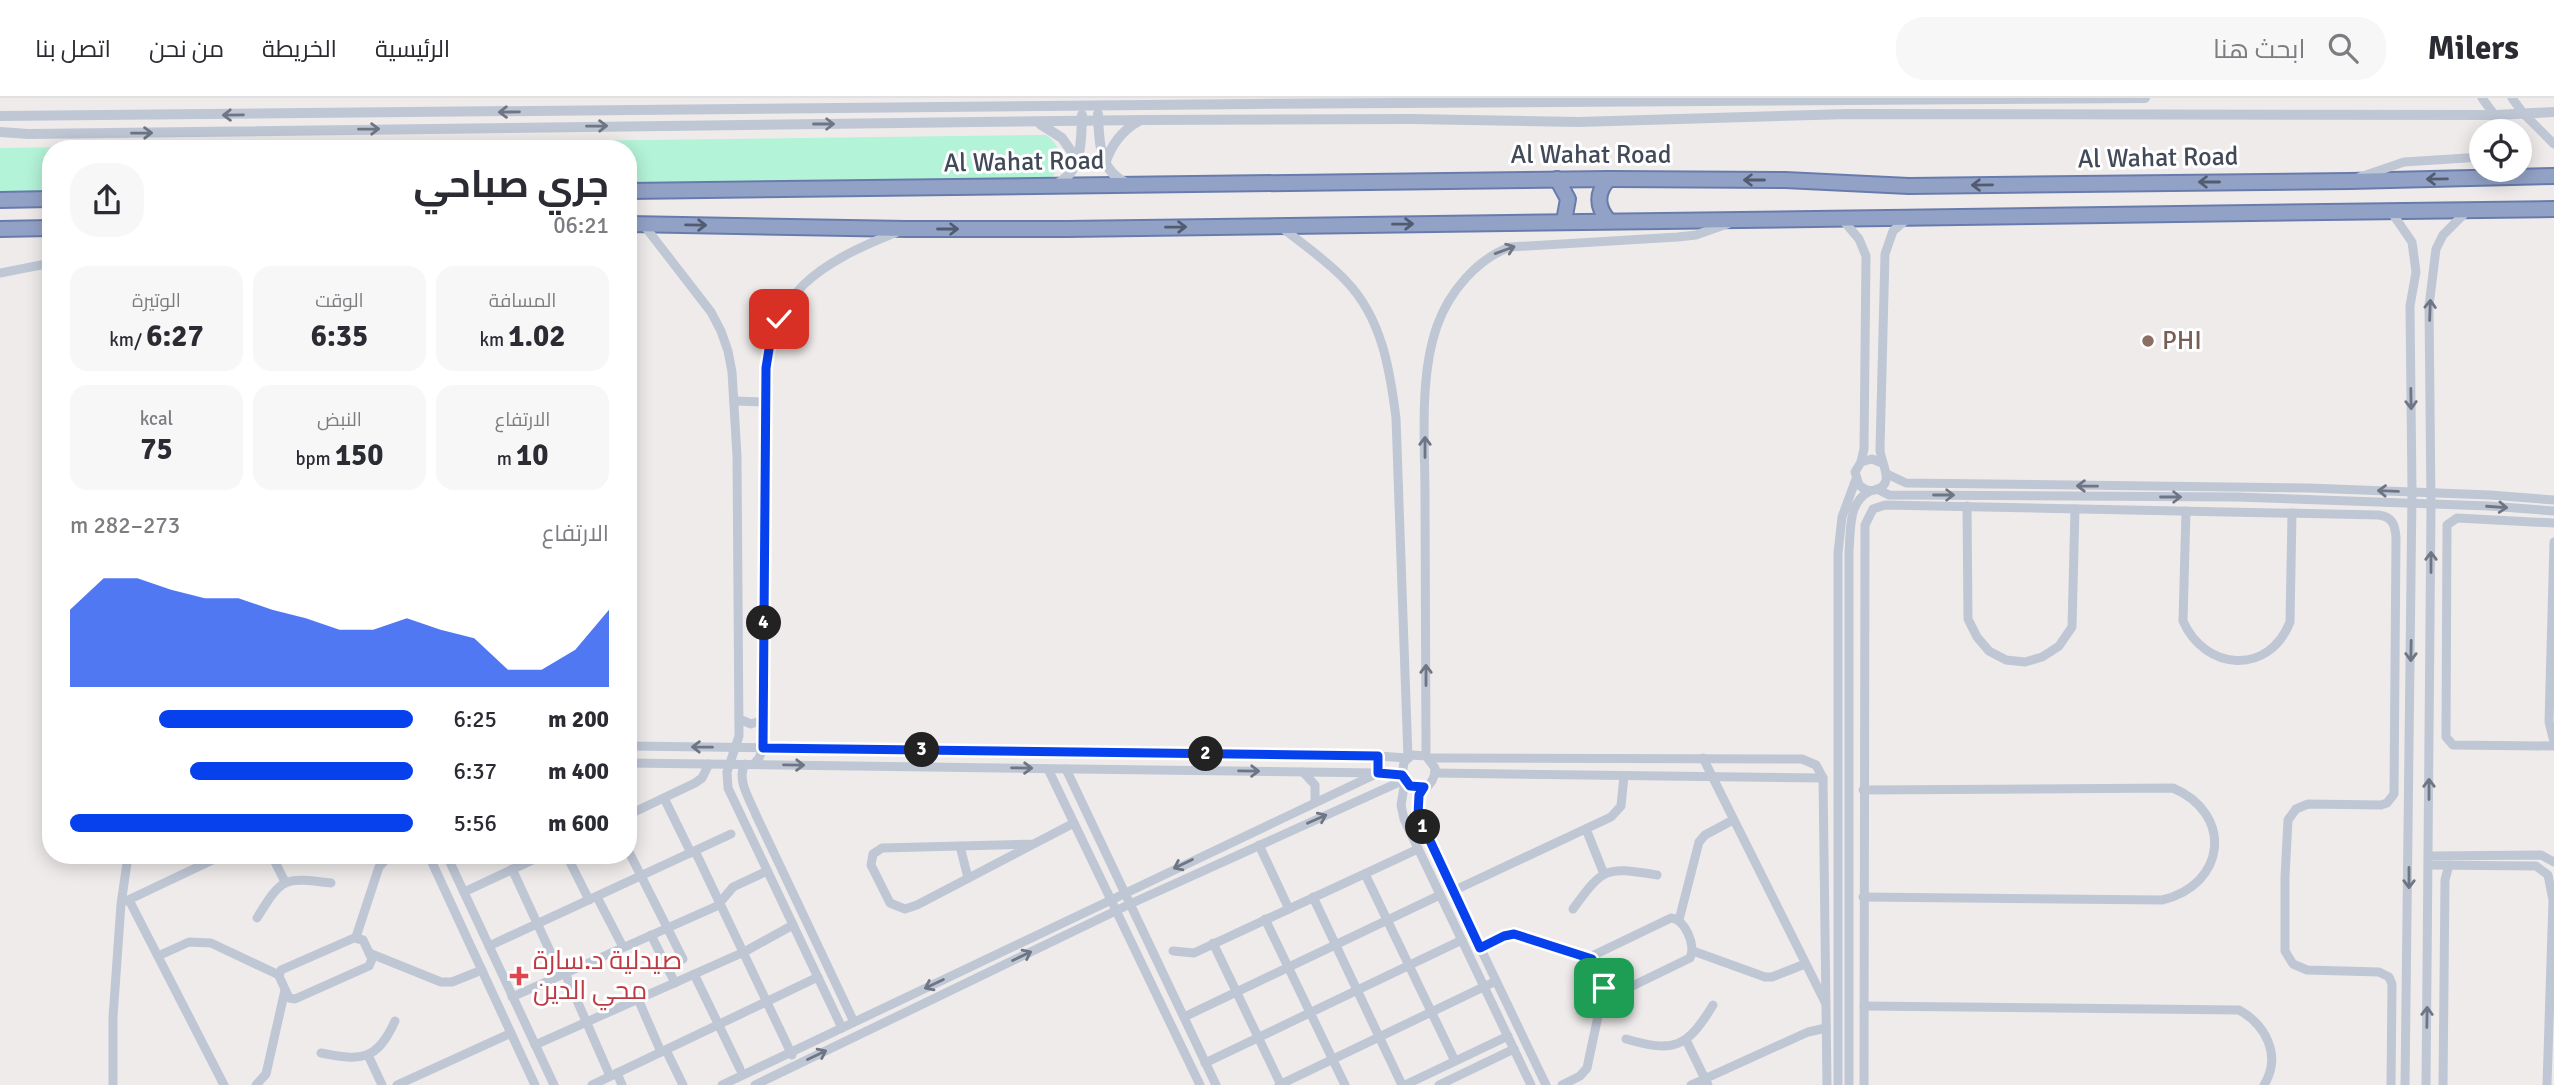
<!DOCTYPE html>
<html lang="ar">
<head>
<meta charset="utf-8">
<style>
  body { margin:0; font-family:Signika,Cairo,sans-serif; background:#f7f7f7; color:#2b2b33; direction:rtl; height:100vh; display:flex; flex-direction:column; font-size:26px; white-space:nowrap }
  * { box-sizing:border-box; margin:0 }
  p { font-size:23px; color:#7c7c81 }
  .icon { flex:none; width:38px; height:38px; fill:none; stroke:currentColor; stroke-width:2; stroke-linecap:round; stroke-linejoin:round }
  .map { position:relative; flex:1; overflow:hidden; direction:ltr }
  .details { position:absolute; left:42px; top:42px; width:595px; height:724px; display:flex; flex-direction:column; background:#fff; border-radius:28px; box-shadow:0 4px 18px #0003; direction:rtl }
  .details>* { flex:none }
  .controls { position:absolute; left:2469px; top:21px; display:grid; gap:14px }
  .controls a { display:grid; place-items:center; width:63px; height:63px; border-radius:50%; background:#fff; box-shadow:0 4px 18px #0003; font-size:35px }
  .pin { position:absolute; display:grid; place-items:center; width:60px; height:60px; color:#fff; margin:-30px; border-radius:14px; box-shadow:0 4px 10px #0006 }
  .km { position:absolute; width:35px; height:35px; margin:-18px; border-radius:50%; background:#222; color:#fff; font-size:19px; line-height:35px; text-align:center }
  .round { display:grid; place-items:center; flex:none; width:74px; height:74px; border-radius:28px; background:#f7f7f7 }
  .headline { display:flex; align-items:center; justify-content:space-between; height:119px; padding:0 28px }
  h1 { font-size:38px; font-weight:700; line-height:52px }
  .figures { display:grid; grid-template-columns:repeat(3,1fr); gap:10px; height:119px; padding:7px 28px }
  .figures div { display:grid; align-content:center; border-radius:18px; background:#f7f7f7; text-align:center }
  .figures b { font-size:30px; font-weight:700 }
  .figures small { font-size:19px; font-weight:400 }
  .figures p { font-size:19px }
  .chart { height:196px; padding:14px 28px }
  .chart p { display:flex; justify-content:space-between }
  .chart svg { width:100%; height:126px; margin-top:7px; fill:#0740ed; opacity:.7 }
  ul { padding:0 28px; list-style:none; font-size:23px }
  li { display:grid; grid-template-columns:112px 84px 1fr; align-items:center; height:52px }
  li i { height:18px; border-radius:9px; background:#0740ed }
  header { display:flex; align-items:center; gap:42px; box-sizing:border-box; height:98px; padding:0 35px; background:#fff; border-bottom:2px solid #e1e1e2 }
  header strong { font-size:33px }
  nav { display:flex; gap:38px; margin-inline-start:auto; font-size:24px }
  .search { width:490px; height:63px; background:#f7f7f7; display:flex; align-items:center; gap:18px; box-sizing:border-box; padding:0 24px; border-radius:28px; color:#7c7c81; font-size:26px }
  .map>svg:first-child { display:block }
  .green { fill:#b3f3d7 }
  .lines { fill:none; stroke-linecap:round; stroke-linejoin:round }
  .trunk-casing { stroke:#687cac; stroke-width:18 }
  .minor { stroke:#bfc7d5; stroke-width:9 }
  .tertiary { stroke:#bfc7d5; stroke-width:10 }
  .trunk { stroke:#92a2c7; stroke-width:14 }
  .oneway { stroke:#6e7685 }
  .oneway2 { stroke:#525c70 }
  .route-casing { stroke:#fff; stroke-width:14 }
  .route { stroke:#0740ed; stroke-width:9 }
  .education-dot { fill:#8d6e63; stroke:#fff; stroke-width:2.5 }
  .health-dot { fill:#e0444e; stroke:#fff; stroke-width:2.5 }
  .labels { text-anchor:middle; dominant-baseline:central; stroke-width:6; stroke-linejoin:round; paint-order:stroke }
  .street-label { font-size:26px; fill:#424a5a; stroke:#fff }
  .education-label { font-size:26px; fill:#785e54; stroke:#fff; text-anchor:start }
  .health-label { font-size:26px; fill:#be3a42; stroke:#fff; text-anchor:start }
</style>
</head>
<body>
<header>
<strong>Milers</strong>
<div class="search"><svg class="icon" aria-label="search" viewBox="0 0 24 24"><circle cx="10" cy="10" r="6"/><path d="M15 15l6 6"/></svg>ابحث هنا</div>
<nav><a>الرئيسية</a><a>الخريطة</a><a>من نحن</a><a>اتصل بنا</a></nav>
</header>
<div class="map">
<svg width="2554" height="987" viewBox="0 0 2554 987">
  <rect width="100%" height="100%" fill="#efebeb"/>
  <path class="green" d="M1046 37C1064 50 1065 68 1048 83L628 88V51H51V94H0V50Z"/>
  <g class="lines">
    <g class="trunk-casing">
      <g id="trunk">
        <path d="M1557 81 1568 101 1564 123"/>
        <path d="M1609 81C1596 94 1596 109 1609 123"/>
        <path d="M628 93 1609 81 1785 82 1909 88 2350 83 2554 78"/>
        <path d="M0 102 51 101"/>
        <path d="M628 126 906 131H1067L2554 111"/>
        <path d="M0 131 51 130"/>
      </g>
    </g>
    <g class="minor">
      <path d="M2482 0 2502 27 2501 33"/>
      <path d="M2512 0 2523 15 2554 46"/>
      <path d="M2360 79 2404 64 2482 59"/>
      <path d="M2392 115 2412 144 2416 174 2410 208 2412 394 2405 987"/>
      <path d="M1842 121 1859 141 1866 158 1864 351 1861 364"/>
      <path d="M643 126 711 214 721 233 728 253 732 274 737 358 739 638 727 674 728 690 842 930"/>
      <path d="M1280 128C1302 146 1328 163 1347 184 1382 221 1390 272 1396 320L1408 660"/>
      <path d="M0 175 51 165"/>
      <path d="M734 303 765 304"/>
      <path d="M1882 365 1872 361 1861 364 1855 374 1859 387C1864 391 1868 394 1875 392 1897 386 1880 365 1880 351L1885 156 1893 133 1908 120"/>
      <path d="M1887 376 1906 385 2309 390 2490 397 2554 402"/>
      <path d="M1877 391 1889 397 2237 399 2489 408 2554 413"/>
      <path d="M1967 408 1968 521 1977 539 1989 553 2006 562 2025 564 2042 559 2050 554 2059 548 2072 529 2075 411"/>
      <path d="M2186 413 2183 523C2205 573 2269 578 2290 524L2292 415"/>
      <path d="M2554 425 2457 420 2447 427 2446 639 2453 647 2554 648"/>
      <path d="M2554 444 2549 624 2554 644"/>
      <path d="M739 621 751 626 763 622"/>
      <path d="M628 648 1378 658 1407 660"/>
      <path d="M1426 658C1426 571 1426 484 1425 397 1425 344 1419 279 1437 228 1449 194 1477 161 1510 149L1678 139 1696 137 1727 126"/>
      <path d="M1429 660 1802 661 1816 667 1823 680 1827 987"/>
      <path d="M1703 660 1825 904"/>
      <path d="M628 665 1378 675 1402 677"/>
      <path d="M745 666C736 681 750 702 756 717L854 924"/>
      <path d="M754 666 759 660 763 650 765 283C768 194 822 164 897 134"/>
      <path d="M1048 671 1200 987"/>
      <path d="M1066 671 1216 987"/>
      <path d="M1303 674 1315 687V704"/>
      <path d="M1435 675 1823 680"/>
      <path d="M1405 683 1401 707 1404 721 1531 987"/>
      <path d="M1424 689 1410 688 1402 677 1404 664 1412 657 1426 658 1435 670C1436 694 1407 690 1421 726L1546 987"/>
      <path d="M664 700 691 755"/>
      <path d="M628 717 695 685 702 680 709 666"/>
      <path d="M1586 731 1604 776"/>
      <path d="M1034 746 882 750 873 756 871 767 890 805 905 811 917 807 1074 725"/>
      <path d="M1259 747 1289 811"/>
      <path d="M960 748 968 780"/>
      <path d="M628 752 683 861"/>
      <path d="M695 753 792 957"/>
      <path d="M272 758 285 784"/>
      <path d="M429 758 535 987"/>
      <path d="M447 758 554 987"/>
      <path d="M567 758 589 802"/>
      <path d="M2429 758 2541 757 2554 764"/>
      <path d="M2429 767 2536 768 2548 777 2553 802 2547 987"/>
      <path d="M512 771 561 877"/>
      <path d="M1365 776 1455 963"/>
      <path d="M1453 793 1611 719 1621 708 1624 678"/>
      <path d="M464 794 541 758"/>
      <path d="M597 799 623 849"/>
      <path d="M1313 799 1402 987"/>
      <path d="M1863 799 2162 802C2226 787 2234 716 2173 690L1863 692"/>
      <path d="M129 802 224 987"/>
      <path d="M126 803 221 758"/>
      <path d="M1573 811C1604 768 1606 769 1657 777"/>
      <path d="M257 820C282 779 284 779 331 785"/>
      <path d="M1671 820C1685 821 1696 847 1690 860L1618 895 1607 892 1593 866 1594 857Z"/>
      <path d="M1265 821 1345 987"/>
      <path d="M1679 822 1699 744 1705 737 1733 722"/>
      <path d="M651 837 675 885"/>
      <path d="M356 839 379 769 389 758"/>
      <path d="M354 840 363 842 372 861 369 868 295 901 289 900 279 878 281 872Z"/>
      <path d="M1213 845 1281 987"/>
      <path d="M489 848 731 736"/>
      <path d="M1480 850 1504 838 1514 836 1592 861"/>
      <path d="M1173 853 1194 855 1418 751"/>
      <path d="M1693 853 1765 879H1772L1805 866"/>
      <path d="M369 855 441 884H452L482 872"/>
      <path d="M158 858 189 844 211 845 279 877"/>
      <path d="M565 875 610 978"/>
      <path d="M694 876 740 971"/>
      <path d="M512 899 717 808 733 789 767 773"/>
      <path d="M638 901 661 954"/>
      <path d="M1864 908 2239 912C2266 927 2282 958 2264 987"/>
      <path d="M1184 919 1440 797"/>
      <path d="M1626 941C1674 955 1687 950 1713 907"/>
      <path d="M1686 942 1708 987"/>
      <path d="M535 947 744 854 793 827"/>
      <path d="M666 952 683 987"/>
      <path d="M321 955C361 963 377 963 395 923"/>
      <path d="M368 957 382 987"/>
      <path d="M1205 965 1462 842"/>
      <path d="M617 975 622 987"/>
      <path d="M113 987V919L121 806 128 758"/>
      <path d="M256 987 266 976 285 892"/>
      <path d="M397 987 511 935"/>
      <path d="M592 987 818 879"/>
      <path d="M722 987 1378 675V658"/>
      <path d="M755 987 1130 806 1404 682"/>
      <path d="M1279 987 1496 883"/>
      <path d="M1405 987 1508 938"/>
      <path d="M1439 987 1514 951"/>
      <path d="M1562 987 1580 978 1587 970 1604 890"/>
      <path d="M1691 987 1808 934 1826 930"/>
      <path d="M1838 987V455L1842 419 1856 381"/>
      <path d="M1849 987V453C1851 430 1848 404 1870 393"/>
      <path d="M1864 987 1865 427 1873 411 1885 407 2379 417C2392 419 2395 426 2396 439L2394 696 2387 705 2381 707 2308 706 2296 711 2288 722 2285 779V853L2293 866 2307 872 2379 874 2389 879 2392 886 2391 987"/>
      <path d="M2426 987 2431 406 2429 208 2436 151 2443 137 2467 113"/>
      <path d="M2443 987 2445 782 2449 767"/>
    </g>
    <g class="tertiary">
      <path d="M1098 16C1099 45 1099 73 1128 86"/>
      <path d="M0 18 1251 6 2145 0"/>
      <path d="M1040 26 1062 40 1078 63"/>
      <path d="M0 34 28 36 1142 22 1411 21 1578 24 1849 16 2496 17 2554 14"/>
      <path d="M1105 66C1111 47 1121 33 1139 23"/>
      <path d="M1054 88C1083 73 1081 46 1082 17"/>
    </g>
    <use href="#trunk" class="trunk"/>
  </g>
  <defs><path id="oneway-shaft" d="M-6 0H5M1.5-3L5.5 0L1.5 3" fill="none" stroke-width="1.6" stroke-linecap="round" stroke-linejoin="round" transform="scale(1.75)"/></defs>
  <g class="oneway">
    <use href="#oneway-shaft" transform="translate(509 14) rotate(179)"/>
    <use href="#oneway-shaft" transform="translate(233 17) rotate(179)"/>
    <use href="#oneway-shaft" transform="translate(824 26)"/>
    <use href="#oneway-shaft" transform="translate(597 28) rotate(-1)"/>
    <use href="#oneway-shaft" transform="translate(369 31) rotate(-1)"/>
    <use href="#oneway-shaft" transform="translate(142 35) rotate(-1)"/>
    <use href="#oneway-shaft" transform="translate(1505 152) rotate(-20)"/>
    <use href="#oneway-shaft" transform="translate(2430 212) rotate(-88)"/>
    <use href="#oneway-shaft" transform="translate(2411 301) rotate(89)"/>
    <use href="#oneway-shaft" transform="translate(1425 349) rotate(-90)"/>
    <use href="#oneway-shaft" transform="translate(2087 388) rotate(-179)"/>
    <use href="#oneway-shaft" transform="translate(2388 393) rotate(-178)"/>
    <use href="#oneway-shaft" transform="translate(1944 397)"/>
    <use href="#oneway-shaft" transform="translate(2171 399)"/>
    <use href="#oneway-shaft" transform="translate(2497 409) rotate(4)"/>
    <use href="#oneway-shaft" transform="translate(2431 464) rotate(-90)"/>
    <use href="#oneway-shaft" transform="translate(2411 553) rotate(91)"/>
    <use href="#oneway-shaft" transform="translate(1426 577) rotate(-90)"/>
    <use href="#oneway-shaft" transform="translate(702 649) rotate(-179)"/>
    <use href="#oneway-shaft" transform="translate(794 667) rotate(1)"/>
    <use href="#oneway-shaft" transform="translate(1022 670) rotate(1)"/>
    <use href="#oneway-shaft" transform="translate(1249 673) rotate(1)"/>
    <use href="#oneway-shaft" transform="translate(2429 691) rotate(-90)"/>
    <use href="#oneway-shaft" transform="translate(1317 721) rotate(-24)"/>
    <use href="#oneway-shaft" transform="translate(1183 766) rotate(154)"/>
    <use href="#oneway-shaft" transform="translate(2409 780) rotate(90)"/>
    <use href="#oneway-shaft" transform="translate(1022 858) rotate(-26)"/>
    <use href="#oneway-shaft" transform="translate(934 886) rotate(154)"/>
    <use href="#oneway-shaft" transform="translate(2427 919) rotate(-89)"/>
    <use href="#oneway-shaft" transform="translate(817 957) rotate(-26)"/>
  </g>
  <g class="oneway2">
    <use href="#oneway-shaft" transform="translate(2437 81) rotate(179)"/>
    <use href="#oneway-shaft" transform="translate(1754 82) rotate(-180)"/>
    <use href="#oneway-shaft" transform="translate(2209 84) rotate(180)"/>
    <use href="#oneway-shaft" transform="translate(1982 87) rotate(179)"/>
    <use href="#oneway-shaft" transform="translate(1403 126) rotate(-1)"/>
    <use href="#oneway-shaft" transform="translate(696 127) rotate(1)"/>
    <use href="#oneway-shaft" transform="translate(1176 129) rotate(-1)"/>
    <use href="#oneway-shaft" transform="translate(948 131)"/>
  </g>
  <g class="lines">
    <g class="route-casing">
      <path id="route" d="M779 221 770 245 766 270 763 650 1378 658V675L1402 677 1410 688 1424 689 1419 697 1418 717 1480 850 1504 838 1514 836 1592 861 1604 890"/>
    </g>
    <use href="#route" class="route"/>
  </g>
  <circle class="education-dot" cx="2148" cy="243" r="7"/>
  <path class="health-dot" d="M515.5 867.5h7v7h7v7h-7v7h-7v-7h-7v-7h7z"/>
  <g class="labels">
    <g class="street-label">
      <text x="1591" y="57">Al Wahat Road</text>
      <text transform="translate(2158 60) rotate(-1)">Al Wahat Road</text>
      <text transform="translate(1024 64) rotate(-1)">Al Wahat Road</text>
    </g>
    <g class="education-label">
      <text x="2162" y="243">PHI</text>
    </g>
    <g class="health-label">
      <text x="533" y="863">صيدلية د.سارة<tspan x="533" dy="30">محي الدين</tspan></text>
    </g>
  </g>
</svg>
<div class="controls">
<a><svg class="icon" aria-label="locate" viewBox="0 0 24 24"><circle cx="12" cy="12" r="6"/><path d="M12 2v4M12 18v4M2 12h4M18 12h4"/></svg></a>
</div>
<div class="pin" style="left:1604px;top:890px;background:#1e9e55"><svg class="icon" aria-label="arrive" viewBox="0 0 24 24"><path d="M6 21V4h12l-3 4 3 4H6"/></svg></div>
<div class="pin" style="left:779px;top:221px;background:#d93025"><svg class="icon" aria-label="check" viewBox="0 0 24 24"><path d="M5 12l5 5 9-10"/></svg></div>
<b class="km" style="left:1423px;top:729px">1</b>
<b class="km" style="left:1206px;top:656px">2</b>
<b class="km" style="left:922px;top:652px">3</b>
<b class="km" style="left:764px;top:525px">4</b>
<section class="details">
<div class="headline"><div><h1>جري صباحي</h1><p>06:21</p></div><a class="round"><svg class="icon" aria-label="share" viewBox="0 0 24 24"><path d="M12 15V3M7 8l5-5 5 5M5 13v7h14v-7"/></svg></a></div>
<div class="figures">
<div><p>المسافة</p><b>1.02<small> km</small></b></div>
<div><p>الوقت</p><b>6:35</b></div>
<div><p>الوتيرة</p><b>6:27<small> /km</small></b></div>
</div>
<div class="figures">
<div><p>الارتفاع</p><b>10<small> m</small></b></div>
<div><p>النبض</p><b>150<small> bpm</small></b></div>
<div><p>kcal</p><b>75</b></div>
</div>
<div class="chart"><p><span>الارتفاع</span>273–282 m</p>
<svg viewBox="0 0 160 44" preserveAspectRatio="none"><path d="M0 44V17L10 6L20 6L30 10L40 13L50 13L60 17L70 20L80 24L90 24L100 20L110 24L120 27L130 38L140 38L150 31L160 17V44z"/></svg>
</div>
<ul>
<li><b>200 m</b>6:25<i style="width:74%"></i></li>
<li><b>400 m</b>6:37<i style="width:65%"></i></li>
<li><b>600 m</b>5:56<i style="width:100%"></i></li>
</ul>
</section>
</div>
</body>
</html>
